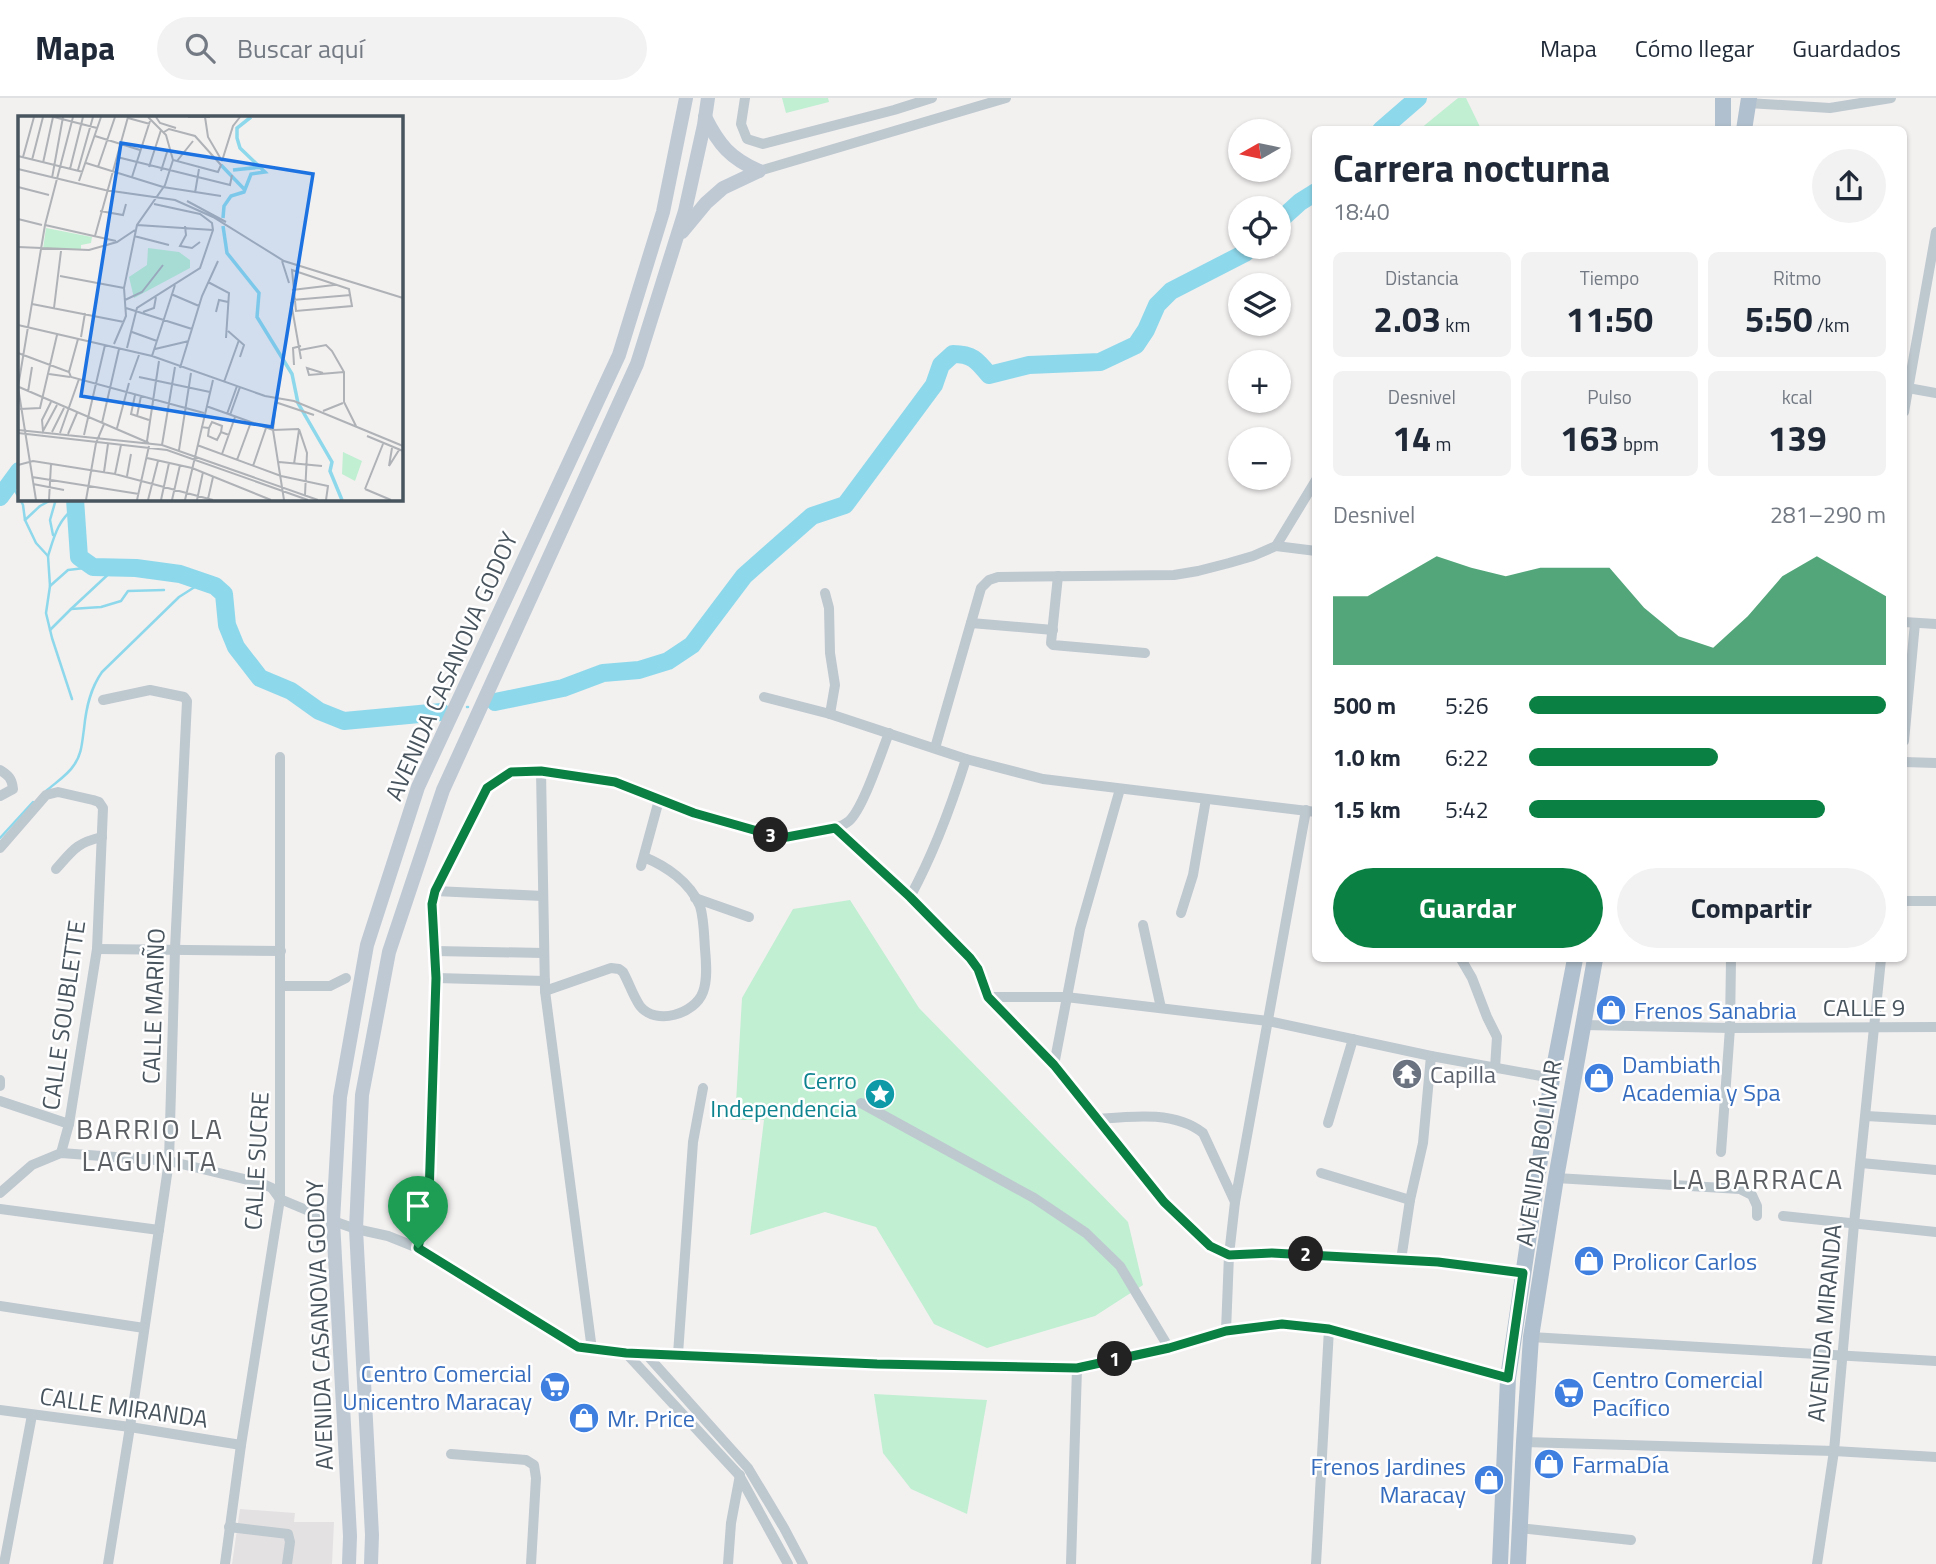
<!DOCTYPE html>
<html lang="es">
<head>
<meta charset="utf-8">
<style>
  body { margin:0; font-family:"Titillium Web",sans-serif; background:#f2f2f3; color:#1f2937; height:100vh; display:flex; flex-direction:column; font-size:26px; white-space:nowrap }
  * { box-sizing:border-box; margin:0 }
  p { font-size:23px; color:#747a83 }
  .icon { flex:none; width:38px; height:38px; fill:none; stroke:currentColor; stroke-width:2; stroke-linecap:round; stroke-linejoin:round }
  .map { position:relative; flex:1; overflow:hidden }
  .sheet { position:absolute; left:1312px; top:28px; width:595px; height:836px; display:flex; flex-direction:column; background:#fff; border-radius:10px; box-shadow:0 2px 5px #0004 }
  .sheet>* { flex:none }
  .needle { width:46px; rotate:261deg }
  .buttons { position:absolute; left:1228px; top:21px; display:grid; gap:14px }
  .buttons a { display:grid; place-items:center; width:63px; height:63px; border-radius:50%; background:#fff; box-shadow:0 2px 5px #0004; font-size:35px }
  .pin { position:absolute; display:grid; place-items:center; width:60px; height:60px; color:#fff; margin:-72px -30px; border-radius:50% 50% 50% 0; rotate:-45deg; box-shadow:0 0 7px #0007 }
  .pin .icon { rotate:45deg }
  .km { position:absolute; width:35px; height:35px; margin:-18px; border-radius:50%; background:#222; color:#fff; font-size:19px; line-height:35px; text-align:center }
  .round { display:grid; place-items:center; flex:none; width:74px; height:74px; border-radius:37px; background:#f2f2f3 }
  .head { display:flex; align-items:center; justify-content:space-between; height:119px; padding:0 21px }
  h1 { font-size:38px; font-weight:700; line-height:52px }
  .figures { display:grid; grid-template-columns:repeat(3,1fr); gap:10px; height:119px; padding:7px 21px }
  .figures div { display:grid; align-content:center; border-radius:10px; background:#f2f2f3; text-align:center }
  .figures b { font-size:35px; font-weight:700 }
  .figures small { font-size:19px; font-weight:400 }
  .figures p { font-size:19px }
  .chart { height:196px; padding:14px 21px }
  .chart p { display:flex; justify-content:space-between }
  .chart svg { width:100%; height:126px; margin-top:7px; fill:#0b8043; opacity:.7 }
  .action { display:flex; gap:14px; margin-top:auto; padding:14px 21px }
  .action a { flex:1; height:80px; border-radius:42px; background:#0b8043; color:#fff; font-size:28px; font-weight:700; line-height:80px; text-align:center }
  .action a+a { background:#f2f2f3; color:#1f2937 }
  ul { padding:0 21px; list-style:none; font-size:23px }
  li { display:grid; grid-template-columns:112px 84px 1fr; align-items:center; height:52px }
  li i { height:18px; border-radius:9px; background:#0b8043 }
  header { display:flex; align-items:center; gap:42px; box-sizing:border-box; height:98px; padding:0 35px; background:#fff; border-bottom:2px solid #e0e1e3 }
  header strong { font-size:33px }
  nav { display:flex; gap:38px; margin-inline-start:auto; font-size:24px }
  .search { width:490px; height:63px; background:#f2f2f3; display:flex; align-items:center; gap:18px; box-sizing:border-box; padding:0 24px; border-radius:38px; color:#747a83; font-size:26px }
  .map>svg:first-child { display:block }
  .education { fill:#e4e1e2 }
  .green { fill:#c0efd2 }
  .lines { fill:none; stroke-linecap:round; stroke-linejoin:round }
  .stream { stroke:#8ed8eb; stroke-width:2.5 }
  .river { stroke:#8ed8eb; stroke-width:18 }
  .street { stroke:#bec8cf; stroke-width:10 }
  .secondary { stroke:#bec9d4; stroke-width:14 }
  .primary { stroke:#b1c0ce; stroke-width:16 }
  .route-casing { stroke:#fff; stroke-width:14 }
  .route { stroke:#0b8043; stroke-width:9 }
  .labels { text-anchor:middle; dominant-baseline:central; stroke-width:5; stroke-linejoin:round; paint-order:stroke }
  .street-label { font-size:24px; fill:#48545e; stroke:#fff }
  .shop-label { font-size:24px; fill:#366cbe; stroke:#fff; text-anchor:start }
  .worship-label { font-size:24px; fill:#5b616d; stroke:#fff; text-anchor:start }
  .culture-label { font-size:24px; fill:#0d838f; stroke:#fff; text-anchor:end }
  .quarter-label { font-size:28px; letter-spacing:2px; fill:#5d6165; stroke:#fff }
  .inset-river { fill:none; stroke:#8ed8eb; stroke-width:3.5 }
  .inset-road { fill:none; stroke:#afb2b6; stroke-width:2 }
  .view { fill:#1c72e1; fill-opacity:0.15; stroke:#1c72e1; stroke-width:3.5 }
  .inset-edge { fill:none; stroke:#48545e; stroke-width:3.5 }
</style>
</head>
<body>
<header>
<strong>Mapa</strong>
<div class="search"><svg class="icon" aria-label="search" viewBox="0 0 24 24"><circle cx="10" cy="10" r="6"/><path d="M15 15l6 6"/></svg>Buscar aquí</div>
<nav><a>Mapa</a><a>Cómo llegar</a><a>Guardados</a></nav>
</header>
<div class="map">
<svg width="1936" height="1466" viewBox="0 0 1936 1466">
  <rect width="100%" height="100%" fill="#f3f0f0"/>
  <path class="education" d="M240 1411 295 1415 294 1424H334L332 1466H232Z"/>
  <g class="green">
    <path d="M782 0H828L829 4 786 15Z"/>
    <path d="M1458 0H1466L1481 31H1420Z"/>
    <path d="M850 802 919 910 1128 1124 1143 1187 1095 1218 987 1250 934 1226 876 1129 825 1114 750 1137 764 1022H735L742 900 793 811Z"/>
    <path d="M874 1296 987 1302 967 1416 911 1391 883 1355Z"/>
  </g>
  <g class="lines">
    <g class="stream">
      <path d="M11 385 19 400"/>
      <path d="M20 401 23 407 25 422 36 445 48 458 50 488 46 515 52 540 72 601"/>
      <path d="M25 422 40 408 53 401"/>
      <path d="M53 437 50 422 56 401"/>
      <path d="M48 458C54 439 58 421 76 409"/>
      <path d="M50 488 68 472 93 469"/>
      <path d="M71 511 115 470"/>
      <path d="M50 532 71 511 101 509 121 503 128 493 164 492"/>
      <path d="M467 609H468"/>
      <path d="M46 693C55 685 68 677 74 667 82 656 82 644 84 631 86 610 90 591 102 574L179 499 201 485"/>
      <path d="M0 740 33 704"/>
    </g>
    <g class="river">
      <path d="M1381 32 1418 0"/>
      <path d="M1279 123 1300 104 1316 94"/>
      <path d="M0 399 19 373"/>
      <path d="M75 401 79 459 93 469 136 470 180 476 215 488 224 496 227 527 236 549 260 580 291 593 319 613 344 623 441 614"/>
      <path d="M495 604 563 590 603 575 639 572 668 563 692 547 744 478 812 418 845 407 934 287 941 267 953 256C972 256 977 262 989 277L1029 267 1100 264 1136 247 1146 232 1157 207 1171 193 1245 155 1252 149"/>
    </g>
    <g class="street">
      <path d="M745 0 741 26 747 41 763 46 894 12 932 0"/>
      <path d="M1748 5 1830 10 1891 0"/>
      <path d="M759 73 1006 0"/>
      <path d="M1908 290 1936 295"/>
      <path d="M1904 314 1936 134"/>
      <path d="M1276 448 1316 382"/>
      <path d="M1058 478 1051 545 1053 547 1145 555"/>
      <path d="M825 495 829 510 830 555 835 587 830 616"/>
      <path d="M1904 524 1936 526"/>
      <path d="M971 525 1053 532"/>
      <path d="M764 599 830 616 966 661 1043 681 1316 714"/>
      <path d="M103 602 150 592 184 599 187 603 175 851 169 1063 130 1329 108 1466"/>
      <path d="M1904 643 1915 525"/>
      <path d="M935 650 981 490 989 482 998 479 1174 477 1198 473 1229 465 1253 458 1276 448 1316 453"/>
      <path d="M1904 664 1936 665"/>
      <path d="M0 672C8 677 12 680 13 691L0 698"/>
      <path d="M541 673 545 893 592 1252"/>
      <path d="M835 730 910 799 970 860 978 871 988 899 1054 967 1164 1104 1210 1148 1229 1157 1272 1155 1438 1164 1523 1175"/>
      <path d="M0 750 46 697 58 694 93 702 99 704 103 710 97 851 69 1026 61 1055"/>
      <path d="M641 768 659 702"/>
      <path d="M56 771C73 752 76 745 102 739"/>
      <path d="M435 793 543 798"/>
      <path d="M910 799C934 755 951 709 966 661"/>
      <path d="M695 800 749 819"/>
      <path d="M1904 803H1936"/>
      <path d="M1181 815 1193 777 1206 701"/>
      <path d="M1143 827 1161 910"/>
      <path d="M97 851 281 853"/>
      <path d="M435 853 544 855"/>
      <path d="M1461 861 1472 880 1487 919 1497 939 1495 970"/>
      <path d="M436 880 545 883"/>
      <path d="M280 888H330L346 880"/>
      <path d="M545 893 611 870 619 871 623 874C629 885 633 898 640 908 656 928 695 916 703 894 708 881 706 863 705 851 704 837 704 821 700 808 690 784 666 768 644 759"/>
      <path d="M988 899H1066L1268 923 1431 958 1552 980"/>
      <path d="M1583 927 1730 930 1936 929"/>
      <path d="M1054 967 1080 831 1120 691"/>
      <path d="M0 982V988"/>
      <path d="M0 1003 69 1026"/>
      <path d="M861 1005 1034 1100 1086 1135 1120 1168 1169 1250"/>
      <path d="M1866 1018 1936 1022"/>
      <path d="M1099 1021C1133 1018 1175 1013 1203 1035L1235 1104"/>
      <path d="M1328 1025 1353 941"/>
      <path d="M1721 1054 1730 930 1731 861"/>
      <path d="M1861 1065 1936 1072"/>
      <path d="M1321 1075 1410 1102"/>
      <path d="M1556 1080 1740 1091 1752 1097 1757 1108V1118"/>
      <path d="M0 1095 32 1067 61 1055 169 1063 261 1085 272 1090 280 1101 333 1123 356 1131 388 1138 418 1150 578 1249 626 1255 678 1256 878 1266 1077 1270 1169 1250 1226 1233 1281 1226 1329 1231 1508 1280"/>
      <path d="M0 1111 159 1132"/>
      <path d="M1783 1118 1936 1134"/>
      <path d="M418 1150 429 1098 436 880 432 806 435 793 487 690 511 674 541 673 615 684 694 715 775 738C792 739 836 734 849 723 863 711 881 655 889 635"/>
      <path d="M1401 1162 1410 1102 1423 1045 1431 958"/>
      <path d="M0 1208 144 1230"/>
      <path d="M1226 1233 1229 1157 1235 1104 1306 712"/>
      <path d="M1531 1239 1936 1263"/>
      <path d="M626 1255 739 1377 788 1466"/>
      <path d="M646 1256 748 1370 784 1430 803 1466"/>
      <path d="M678 1256 693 1044 703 990"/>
      <path d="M0 1312 130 1329 241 1347"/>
      <path d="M1524 1344 1834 1353 1936 1359"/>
      <path d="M451 1356 526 1362 534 1367 536 1380 531 1466"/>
      <path d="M229 1429 288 1436 290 1444 287 1466"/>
      <path d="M1519 1430 1631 1442"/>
      <path d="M4 1466 32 1317"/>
      <path d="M225 1466 241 1347 280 1101V659"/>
      <path d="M728 1466 731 1425 740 1377"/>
      <path d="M1071 1466 1077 1270"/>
      <path d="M1316 1466 1329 1231"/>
      <path d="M1817 1466 1834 1353 1854 1126 1881 861"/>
    </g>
    <g class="secondary">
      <path d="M705 19C719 47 730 60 759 73"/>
      <path d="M682 134 706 105 723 90 759 73"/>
      <path d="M349 1466 350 1438 333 1123 340 999 367 847 418 689 619 257 663 114 686 0"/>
      <path d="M371 1466 372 1437 356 1131 362 997 389 854 443 692 637 266 685 113 704 27 708 0"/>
    </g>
    <g class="primary">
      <path d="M1723 0V32"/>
      <path d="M1744 32 1749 0"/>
      <path d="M1500 1466 1508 1280 1552 980 1575 861"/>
      <path d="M1518 1466 1524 1344 1531 1239 1556 1080 1595 861"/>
    </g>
  </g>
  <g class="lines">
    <g class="route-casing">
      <path id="route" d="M541 673 615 684 694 715 775 738 787 739 835 730 910 799 970 860 978 871 988 899 1054 967 1164 1104 1210 1148 1229 1157 1272 1155 1438 1164 1523 1175 1508 1280 1329 1231 1282 1226 1226 1233 1169 1250 1077 1270 877 1266 626 1255 578 1249 418 1150 429 1098 436 880 432 806 435 793 487 690 511 674Z"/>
    </g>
    <use href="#route" class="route"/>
  </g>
  <defs>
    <g id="shop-disc" transform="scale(1.575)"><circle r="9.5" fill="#3f7fe0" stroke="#fff"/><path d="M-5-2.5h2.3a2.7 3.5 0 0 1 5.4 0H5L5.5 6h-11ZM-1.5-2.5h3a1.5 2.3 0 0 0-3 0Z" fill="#fff"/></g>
    <g id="temple-disc" transform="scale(1.575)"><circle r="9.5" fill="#6b7280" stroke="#fff"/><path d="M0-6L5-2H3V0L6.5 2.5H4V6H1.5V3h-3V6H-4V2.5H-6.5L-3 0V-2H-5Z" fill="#fff"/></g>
    <g id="sight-disc" transform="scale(1.575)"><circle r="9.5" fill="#0f9aa8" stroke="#fff"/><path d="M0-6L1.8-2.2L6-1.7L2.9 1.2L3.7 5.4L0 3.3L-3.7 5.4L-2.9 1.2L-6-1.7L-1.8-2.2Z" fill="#fff"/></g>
    <g id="supermarket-disc" transform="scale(1.575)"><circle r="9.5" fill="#3f7fe0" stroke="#fff"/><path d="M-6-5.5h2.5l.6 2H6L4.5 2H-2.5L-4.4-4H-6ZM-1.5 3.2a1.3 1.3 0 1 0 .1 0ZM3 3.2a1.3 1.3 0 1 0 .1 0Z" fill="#fff"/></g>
  </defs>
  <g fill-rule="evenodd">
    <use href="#shop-disc" x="1611" y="912"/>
    <use href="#temple-disc" x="1407" y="976"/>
    <use href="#shop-disc" x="1599" y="980"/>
    <use href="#sight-disc" x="880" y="996"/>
    <use href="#shop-disc" x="1589" y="1163"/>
    <use href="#supermarket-disc" x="555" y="1289"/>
    <use href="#supermarket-disc" x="1569" y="1295"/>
    <use href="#shop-disc" x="584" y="1320"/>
    <use href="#shop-disc" x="1549" y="1366"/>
    <use href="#shop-disc" x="1489" y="1382"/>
  </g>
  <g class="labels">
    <g class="street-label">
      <text transform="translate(451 568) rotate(-66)">AVENIDA CASANOVA GODOY</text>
      <text transform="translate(153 908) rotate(-88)">CALLE MARIÑO</text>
      <text x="1864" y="909">CALLE 9</text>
      <text transform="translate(63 917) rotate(-82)">CALLE SOUBLETTE</text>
      <text transform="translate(1538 1055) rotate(-81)">AVENIDA BOLÍVAR</text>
      <text transform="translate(256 1063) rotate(-87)">CALLE SUCRE</text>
      <text transform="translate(1824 1225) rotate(-85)">AVENIDA MIRANDA</text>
      <text transform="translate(319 1227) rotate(-92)">AVENIDA CASANOVA GODOY</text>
      <text transform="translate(124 1309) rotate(8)">CALLE MIRANDA</text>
    </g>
    <g class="shop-label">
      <text x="1634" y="912">Frenos Sanabria</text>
      <text x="1622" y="966">Dambiath<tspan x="1622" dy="28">Academia y Spa</tspan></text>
      <text x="1612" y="1163">Prolicor Carlos</text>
      <text x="532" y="1275" text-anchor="end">Centro Comercial<tspan x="532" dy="28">Unicentro Maracay</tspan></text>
      <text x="1592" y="1281">Centro Comercial<tspan x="1592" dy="28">Pacífico</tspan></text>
      <text x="607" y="1320">Mr. Price</text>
      <text x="1572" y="1366">FarmaDía</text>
      <text x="1466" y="1368" text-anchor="end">Frenos Jardines<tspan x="1466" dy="28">Maracay</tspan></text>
    </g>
    <g class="worship-label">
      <text x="1430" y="976">Capilla</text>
    </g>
    <g class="culture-label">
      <text x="857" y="982">Cerro<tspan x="857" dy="28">Independencia</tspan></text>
    </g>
    <g class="quarter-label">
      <text x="150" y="1030">BARRIO LA<tspan x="150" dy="32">LAGUNITA</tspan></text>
      <text x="1758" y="1080">LA BARRACA</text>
    </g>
  </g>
  <g transform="translate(18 18)">
    <rect width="385" height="385" fill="#f3f0f0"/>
    <path d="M28 112 74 121 73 127 63 129V133H25ZM130 132 161 136 172 144V152L116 182 111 161 129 149ZM325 336 344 345 337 365 324 358Z" fill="#c0efd2"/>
    <path class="inset-river" d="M203 49 227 74M215 54 244 51M205 102 206 90 213 80 226 76 233 58 247 56 222 32 219 22V12L233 1M205 110 209 137 241 177 239 201 274 258 280 287 314 346 312 355 324 384"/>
    <path class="inset-road" d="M36 1 79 12M130 1 148 19 155 44 200 56 203 49 177 20 151 13 146 16M138 1 142 7 158 12M170 1H192M187 1 190 21 204 45M110 2 132 8M77 20 122 34M0 40 65 56M5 41 16 1M99 41 212 69 214 59M14 44 25 1M159 45 175 25M204 45 215 10 222 1M25 47 35 1M68 47 145 71 203 80M80 51 97 1M131 51 143 14M0 53 87 74 157 84 195 101 266 145 385 182M52 53 65 1M60 54 75 1M143 55 150 33M114 61 132 5M34 62 45 1M61 65 83 1M0 71 31 79M177 77 181 53M169 85 208 106M82 95 105 99 108 88M0 103 24 109M27 109 98 125M119 109 195 114M167 110 168 119 162 130 174 132 182 126M77 120 110 1M116 120 151 129M0 131 71 134 99 126 117 114M264 145 271 167M274 154 331 173 334 190 278 195ZM42 160 106 172M190 166 211 177 208 222M274 174 316 169M153 178 181 190M107 184 124 176 145 149M274 184 333 179M273 186 283 243M14 188 106 206M36 192 43 135M108 192 174 213M125 196 136 192 138 181M198 196 201 184 210 186M0 209 134 240 247 280 276 285 385 330M210 215 226 229 222 241M114 216 139 225M63 221 67 197M96 228 108 200 106 172 119 109 147 69 155 44M109 232 119 192 182 152 195 114 194 107 182 98 136 88M137 233 171 225M282 234 308 229 314 235 326 256V286L338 310M0 237 51 256 53 261 186 297M134 240 157 169M276 249 275 232 283 230M162 252 184 180 200 145M51 256 60 223M305 257 289 252 291 259 326 256M31 258 52 261M121 261 192 276M112 264 121 239M206 266 221 224M1 271 131 327M10 276 14 251M117 279 113 298 119 300M123 280 119 300 131 304M33 286 24 304 25 315 39 289M257 286 296 299M258 286 255 314 266 384M188 290 255 314 281 313M2 293 22 292 39 219M305 295 325 287M209 298 219 270M212 299 222 271M84 307 101 233M183 311 191 312 190 320 199 324 203 316 211 319M99 312 111 267M191 312 194 306 204 310 203 316M281 313 289 337 287 379M0 314 144 329 300 384M34 316 46 292M0 317 149 334 290 384M42 317 61 263M50 318 59 297M66 319 87 229M349 320 385 335M129 325 141 245M144 329 157 251M179 329 263 360 310 370 308 384M374 332 371 350 381 334M161 334 173 257M204 338 217 301M129 342 174 352 253 384M219 344 233 306M261 346 304 350M276 348 281 314M0 349 15 345 97 358 195 384M235 350 248 312M86 356 90 328M97 358 103 329M109 360 113 338M14 361 121 378M15 368 46 374M347 373 365 328M347 373 373 384M190 383 195 361M18 384 0 271 27 109 55 1M31 384 33 348M68 384 78 327 86 308M119 384 131 330M130 384 140 345M143 384 151 347M154 384 162 349M167 384 195 264M179 384 185 356"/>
    <path class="view" d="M103 27 295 58 254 311 63 280Z"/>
    <rect width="385" height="385" class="inset-edge"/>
  </g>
</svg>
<div class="buttons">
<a><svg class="needle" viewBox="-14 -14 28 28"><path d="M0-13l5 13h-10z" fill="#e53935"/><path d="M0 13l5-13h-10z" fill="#747a83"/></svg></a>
<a><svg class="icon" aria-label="locate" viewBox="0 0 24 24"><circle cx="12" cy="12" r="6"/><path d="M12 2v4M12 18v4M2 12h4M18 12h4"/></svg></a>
<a><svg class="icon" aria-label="layers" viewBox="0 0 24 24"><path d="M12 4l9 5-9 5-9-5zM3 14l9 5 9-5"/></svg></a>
<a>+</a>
<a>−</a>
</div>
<div class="pin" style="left:418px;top:1150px;background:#1e9e55"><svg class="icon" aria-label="arrive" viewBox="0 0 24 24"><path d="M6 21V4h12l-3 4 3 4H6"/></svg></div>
<b class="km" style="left:1115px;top:1261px">1</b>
<b class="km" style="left:1306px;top:1156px">2</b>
<b class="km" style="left:771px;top:737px">3</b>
<section class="sheet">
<div class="head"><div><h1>Carrera nocturna</h1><p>18:40</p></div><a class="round"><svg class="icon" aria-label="share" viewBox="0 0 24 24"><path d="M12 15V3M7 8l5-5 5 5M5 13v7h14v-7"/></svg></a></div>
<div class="figures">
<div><p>Distancia</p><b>2.03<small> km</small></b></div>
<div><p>Tiempo</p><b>11:50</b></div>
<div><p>Ritmo</p><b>5:50<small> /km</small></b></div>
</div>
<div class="figures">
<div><p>Desnivel</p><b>14<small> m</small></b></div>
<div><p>Pulso</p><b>163<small> bpm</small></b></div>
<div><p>kcal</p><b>139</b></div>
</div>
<div class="chart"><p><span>Desnivel</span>281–290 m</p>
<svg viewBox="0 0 160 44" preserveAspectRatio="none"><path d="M0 44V20L10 20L20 13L30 6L40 10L50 13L60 10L70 10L80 10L90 24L100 34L110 38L120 27L130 13L140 6L150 13L160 20V44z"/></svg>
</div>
<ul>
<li><b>500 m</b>5:26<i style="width:100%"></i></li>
<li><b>1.0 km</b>6:22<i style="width:53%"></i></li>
<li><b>1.5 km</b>5:42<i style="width:83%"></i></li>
</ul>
<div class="action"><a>Guardar</a><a>Compartir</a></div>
</section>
</div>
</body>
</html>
